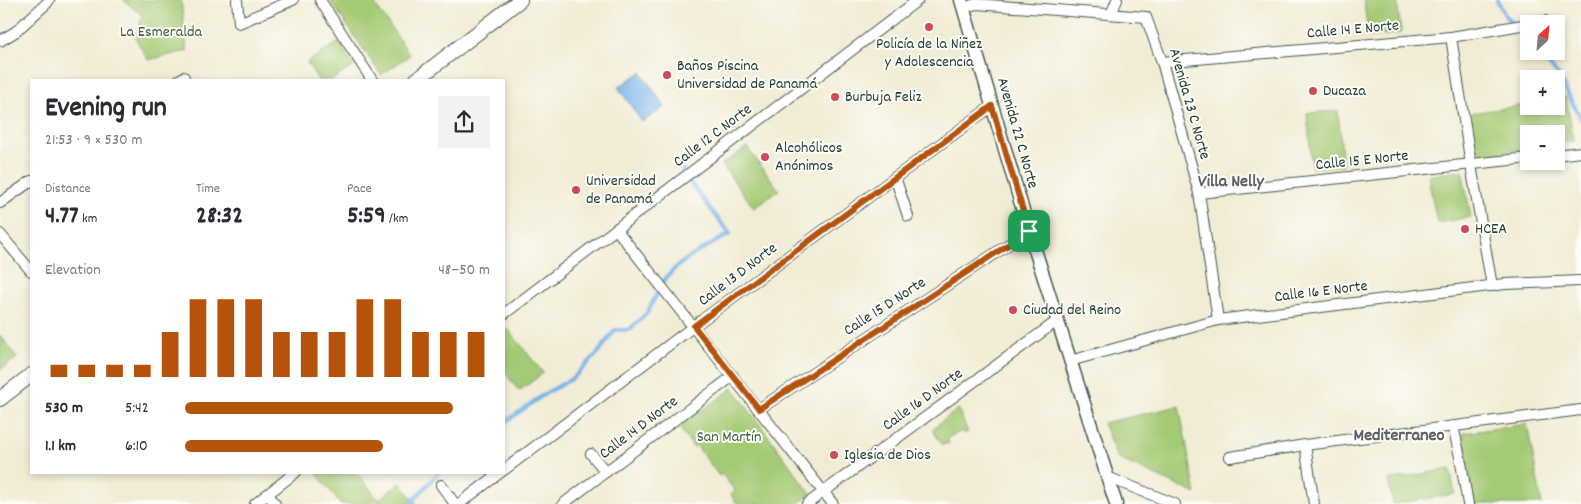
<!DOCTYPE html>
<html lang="en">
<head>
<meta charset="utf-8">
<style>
  body { margin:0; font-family:Dekko,sans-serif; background:#f2f2f3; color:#2b2b33; height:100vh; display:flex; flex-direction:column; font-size:19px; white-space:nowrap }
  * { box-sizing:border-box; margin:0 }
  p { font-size:16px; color:#7c7c81 }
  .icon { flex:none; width:28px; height:28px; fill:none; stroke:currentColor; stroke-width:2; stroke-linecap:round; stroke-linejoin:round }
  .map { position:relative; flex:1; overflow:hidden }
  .sheet { position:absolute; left:30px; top:79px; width:475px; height:395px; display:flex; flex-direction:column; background:#fff; border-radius:0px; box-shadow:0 2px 8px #0003 }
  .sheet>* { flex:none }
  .needle { width:32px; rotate:26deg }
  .buttons { position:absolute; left:1520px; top:15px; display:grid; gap:10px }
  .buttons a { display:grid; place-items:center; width:45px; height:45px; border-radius:0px; background:#fff; box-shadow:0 2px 8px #0003; font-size:25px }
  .pin { position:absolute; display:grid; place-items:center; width:42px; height:42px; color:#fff; margin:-21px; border-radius:10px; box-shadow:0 2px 8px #0006 }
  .round { display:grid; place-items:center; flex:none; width:52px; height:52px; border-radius:0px; background:#f2f2f3 }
  .head { display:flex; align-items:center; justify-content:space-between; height:85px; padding:0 15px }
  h1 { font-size:28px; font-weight:700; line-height:38px }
  .metrics { display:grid; grid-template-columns:repeat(3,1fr); gap:8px; height:85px; padding:5px 15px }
  .metrics div { display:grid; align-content:center }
  .metrics b { font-size:25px; font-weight:700 }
  .metrics small { font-size:14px; font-weight:400 }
  .metrics p { font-size:14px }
  .chart { height:140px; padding:10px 15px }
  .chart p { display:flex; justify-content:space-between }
  .chart svg { width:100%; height:90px; margin-top:5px; stroke:#b45309; stroke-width:6 }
  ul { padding:0 15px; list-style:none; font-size:16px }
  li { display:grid; grid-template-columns:80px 60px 1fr; align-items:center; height:38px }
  li i { height:12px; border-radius:6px; background:#b45309 }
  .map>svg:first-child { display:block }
  .green { fill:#a5ca74; stroke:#628454 }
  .water { fill:#78b2e9; stroke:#4c788e }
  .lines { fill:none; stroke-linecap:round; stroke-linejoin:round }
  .stream { stroke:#78b2e9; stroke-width:4 }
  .minor-casing { stroke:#3e574c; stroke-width:12 }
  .tertiary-casing { stroke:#3e574c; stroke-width:15 }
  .secondary-casing { stroke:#3e574c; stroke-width:16 }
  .minor { stroke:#fff; stroke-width:10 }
  .tertiary { stroke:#fff; stroke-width:12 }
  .secondary { stroke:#fff; stroke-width:14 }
  .route-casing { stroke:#fff; stroke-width:10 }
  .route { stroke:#b45309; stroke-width:6 }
  .poi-dot { fill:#d1495b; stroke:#fdfcf7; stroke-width:2 }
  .labels { text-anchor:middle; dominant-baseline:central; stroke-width:4; stroke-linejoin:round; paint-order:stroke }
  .street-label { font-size:16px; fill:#1f3d34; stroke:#fdfcf7 }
  .park-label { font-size:16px; fill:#406044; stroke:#fdfcf7 }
  .poi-label { font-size:16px; fill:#1f3d34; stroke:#fdfcf7; text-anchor:start }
  .neighbourhood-label { font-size:18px; font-weight:bold; fill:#5f6168; stroke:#fdfcf7 }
</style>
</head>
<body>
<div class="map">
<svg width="1581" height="504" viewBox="0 0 1581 504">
  <rect width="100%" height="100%" fill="#fdfcf7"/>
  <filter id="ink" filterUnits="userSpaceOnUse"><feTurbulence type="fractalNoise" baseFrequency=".02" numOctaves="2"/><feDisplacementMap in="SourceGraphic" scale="10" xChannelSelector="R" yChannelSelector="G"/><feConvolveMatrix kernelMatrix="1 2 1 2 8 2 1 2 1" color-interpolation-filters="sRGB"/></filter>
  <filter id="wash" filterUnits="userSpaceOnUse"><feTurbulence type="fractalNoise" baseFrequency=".0096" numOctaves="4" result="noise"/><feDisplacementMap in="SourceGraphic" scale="20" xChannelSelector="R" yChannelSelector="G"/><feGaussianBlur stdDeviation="1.12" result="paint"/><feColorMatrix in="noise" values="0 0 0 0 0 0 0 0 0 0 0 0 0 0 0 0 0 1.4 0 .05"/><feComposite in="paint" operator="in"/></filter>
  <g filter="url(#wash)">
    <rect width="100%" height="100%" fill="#f1ecd4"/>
    <g class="green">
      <path d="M123 0H181L187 51 148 60 136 39 142 15Z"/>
      <path d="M330 0H372L410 55 381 75Z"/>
      <path d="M1364 0H1397L1401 33 1368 37Z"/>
      <path d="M339 42 354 66 332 80H318L307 62Z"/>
      <path d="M1566 97 1574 141 1556 144V134H1529V148L1475 158 1467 114 1529 104V106H1556V99Z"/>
      <path d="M1338 111 1343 165 1312 168 1307 113Z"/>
      <path d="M747 147 779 190 754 208 722 165Z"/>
      <path d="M1462 170 1471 217 1437 223 1428 176Z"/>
      <path d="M508 329 543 373 519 391 504 371V332Z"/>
      <path d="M0 335 17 358 0 370Z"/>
      <path d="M733 388 811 494 797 504H737L731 495 735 491 722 474 719 476 696 445 693 447 679 427Z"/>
      <path d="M1179 406 1196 494 1117 458 1103 423Z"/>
      <path d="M958 409 968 432 964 434 962 431 947 438 949 443 942 445 932 429Z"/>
      <path d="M1527 424 1542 504H1474L1463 433Z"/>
      <path d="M1450 469 1455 494 1393 504 1388 480Z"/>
      <path d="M316 473H357L377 498 368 504H341Z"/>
      <path d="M400 483 417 504H373Z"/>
    </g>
    <path class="water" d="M641 72 665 107 642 122 618 87Z"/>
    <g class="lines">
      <g class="stream">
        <path d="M1497 0 1506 17 1529 43"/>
        <path d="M1536 51 1558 75 1581 119"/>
        <path d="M662 284C674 262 709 246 730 234L691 184 679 164"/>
        <path d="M504 423 546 393 573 378 598 353 615 330H629L647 313 660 288"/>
        <path d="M410 504 439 472"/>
      </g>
    </g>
  </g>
  <g filter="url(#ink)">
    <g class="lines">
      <g class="minor-casing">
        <g id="minor">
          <path d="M237 0 239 23 293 0"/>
          <path d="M320 0 372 80"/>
          <path d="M963 8 976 4 1146 17 1162 62 1199 193 1218 320"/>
          <path d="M1111 14 1117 0"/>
          <path d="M1451 37 1471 165 1492 286"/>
          <path d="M0 41 15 32 47 3 49 0"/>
          <path d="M1162 62 1451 37 1545 21"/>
          <path d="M179 80 184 77"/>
          <path d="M1556 155 1581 152"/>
          <path d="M895 177 908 216"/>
          <path d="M1199 193 1529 158"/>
          <path d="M0 203 31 181"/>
          <path d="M616 229 833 504"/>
          <path d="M0 234 31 271"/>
          <path d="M504 314 918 0"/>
          <path d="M1070 361 1218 320 1505 284 1581 281"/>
          <path d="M759 409 1029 231"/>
          <path d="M1453 426 1460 457 1468 504"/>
          <path d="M1305 445 1314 504"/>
          <path d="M591 454 606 472"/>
          <path d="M1230 457 1305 445 1581 410"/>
          <path d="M504 470 694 326 992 106"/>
          <path d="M1107 477 1175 504"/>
          <path d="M441 485 455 504"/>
          <path d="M268 494 275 504"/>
          <path d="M255 504 296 472"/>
          <path d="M459 504 501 472"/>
          <path d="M563 504 733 376"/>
          <path d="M807 504 1057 321"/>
        </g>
      </g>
      <g class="tertiary-casing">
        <path id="tertiary" d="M961 0 1029 231 1116 504"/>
      </g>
      <g class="secondary-casing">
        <g id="secondary">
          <path d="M416 80 520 0"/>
          <path d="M0 399 31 375"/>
        </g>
      </g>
      <use href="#minor" class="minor"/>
      <use href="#tertiary" class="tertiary"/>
      <use href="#secondary" class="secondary"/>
    </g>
  </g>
  <g class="lines" filter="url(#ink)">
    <g class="route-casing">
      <path id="route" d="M992 106 1029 231 759 409 694 326Z"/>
    </g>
    <use href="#route" class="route"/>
  </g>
  <g class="poi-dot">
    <circle cx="929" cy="27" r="5"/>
    <circle cx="667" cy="75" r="5"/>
    <circle cx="1313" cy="91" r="5"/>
    <circle cx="835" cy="97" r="5"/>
    <circle cx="765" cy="157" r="5"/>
    <circle cx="576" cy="190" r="5"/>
    <circle cx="1465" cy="229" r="5"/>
    <circle cx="1013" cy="310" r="5"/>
    <circle cx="834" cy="455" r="5"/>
  </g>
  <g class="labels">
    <g class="street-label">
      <text transform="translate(1353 30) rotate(-5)">Calle 14 E Norte</text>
      <text transform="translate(1189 104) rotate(74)">Avenida 23 C Norte</text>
      <text transform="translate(1017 133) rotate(74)">Avenida 22 C Norte</text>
      <text transform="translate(713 136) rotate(-37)">Calle 12 C Norte</text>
      <text transform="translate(1362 161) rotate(-6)">Calle 15 E Norte</text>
      <text transform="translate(738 275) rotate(-37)">Calle 13 D Norte</text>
      <text transform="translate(1321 292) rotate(-7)">Calle 16 E Norte</text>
      <text transform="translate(885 307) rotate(-33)">Calle 15 D Norte</text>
      <text transform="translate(923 400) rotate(-36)">Calle 16 D Norte</text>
      <text transform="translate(639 428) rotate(-37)">Calle 14 D Norte</text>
    </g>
    <g class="park-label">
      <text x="161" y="32">La Esmeralda</text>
      <text x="729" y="437">San Martín</text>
    </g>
    <g class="poi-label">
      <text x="929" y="44" text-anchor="middle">Policía de la Niñez<tspan x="929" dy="18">y Adolescencia</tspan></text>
      <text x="677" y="66">Baños Piscina<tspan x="677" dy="18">Universidad de Panamá</tspan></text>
      <text x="1323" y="91">Ducaza</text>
      <text x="845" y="97">Burbuja Feliz</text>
      <text x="775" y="148">Alcohólicos<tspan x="775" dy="18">Anónimos</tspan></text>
      <text x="586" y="181">Universidad<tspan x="586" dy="18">de Panamá</tspan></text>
      <text x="1475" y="229">HCEA</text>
      <text x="1023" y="310">Ciudad del Reino</text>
      <text x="844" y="455">Iglesia de Dios</text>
    </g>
    <g class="neighbourhood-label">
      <text x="1231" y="182">Villa Nelly</text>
      <text x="1399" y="436">Mediterraneo</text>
    </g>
  </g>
</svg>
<div class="buttons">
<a><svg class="needle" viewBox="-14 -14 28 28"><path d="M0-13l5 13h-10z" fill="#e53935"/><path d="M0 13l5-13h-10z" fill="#7c7c81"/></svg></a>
<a>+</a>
<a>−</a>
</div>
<div class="pin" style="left:1029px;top:231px;background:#1e9e55"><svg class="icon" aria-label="arrive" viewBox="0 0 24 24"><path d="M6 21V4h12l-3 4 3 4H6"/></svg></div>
<section class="sheet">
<div class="head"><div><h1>Evening run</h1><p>21:53 · 9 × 530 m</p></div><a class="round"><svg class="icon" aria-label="share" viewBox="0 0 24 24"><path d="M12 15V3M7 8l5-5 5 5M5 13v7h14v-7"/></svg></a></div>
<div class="metrics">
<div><p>Distance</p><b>4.77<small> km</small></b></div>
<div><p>Time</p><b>28:32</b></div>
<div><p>Pace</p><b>5:59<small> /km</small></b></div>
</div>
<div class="chart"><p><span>Elevation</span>48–50 m</p>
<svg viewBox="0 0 160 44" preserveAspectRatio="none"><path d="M5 44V38M15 44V38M25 44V38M35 44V38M45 44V22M55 44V6M65 44V6M75 44V6M85 44V22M95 44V22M105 44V22M115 44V6M125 44V6M135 44V22M145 44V22M155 44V22"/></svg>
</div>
<ul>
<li><b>530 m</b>5:42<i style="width:88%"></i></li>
<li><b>1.1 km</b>6:10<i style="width:65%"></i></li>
</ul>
</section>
</div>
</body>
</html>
